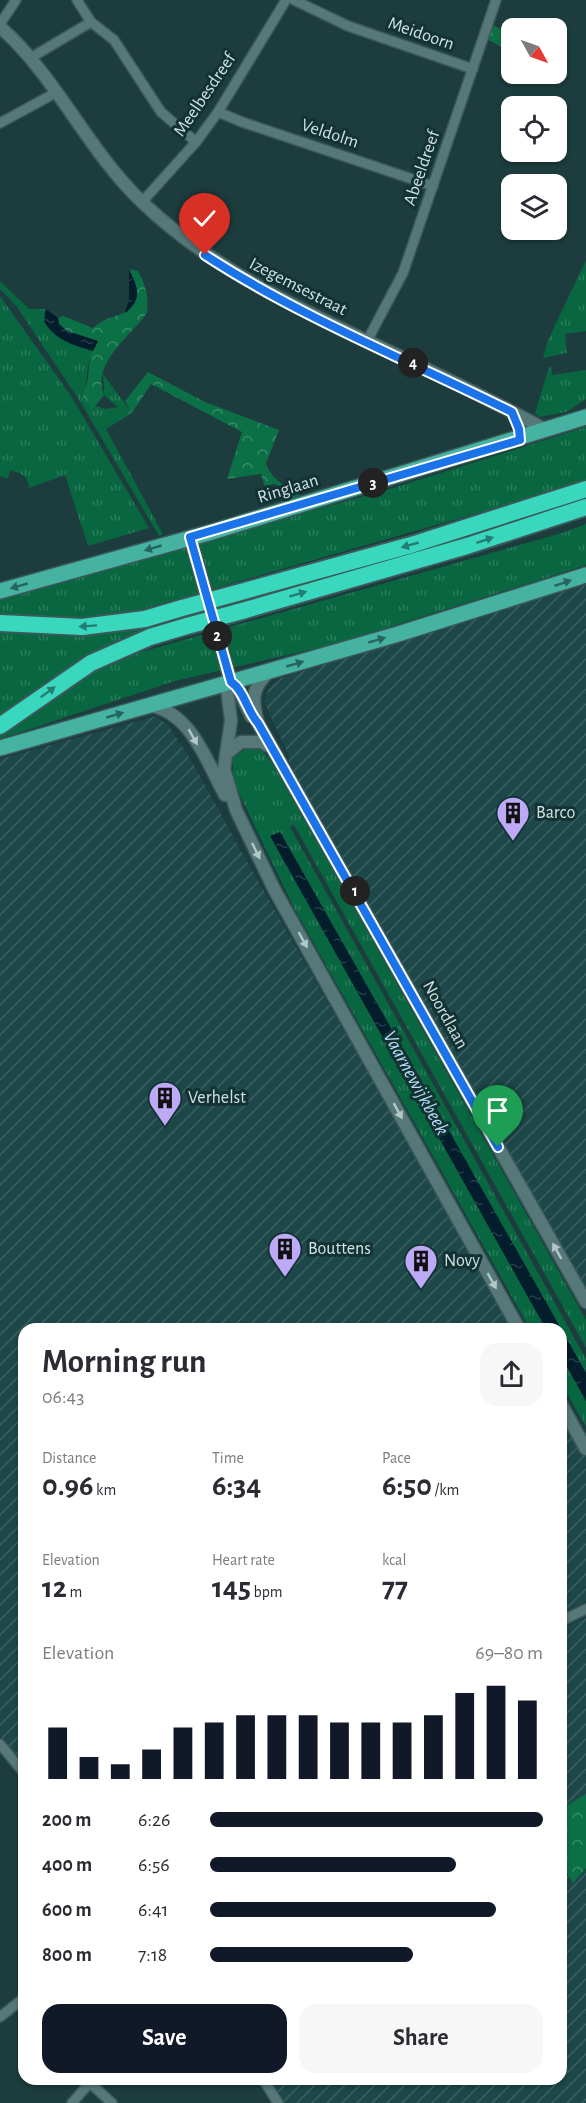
<!DOCTYPE html>
<html lang="en">
<head>
<meta charset="utf-8">
<style>
  body { margin:0; font-family:"Alegreya Sans",sans-serif; background:#f7f7f7; color:#2b2b33; height:100vh; display:flex; flex-direction:column; font-size:22px; white-space:nowrap }
  * { box-sizing:border-box; margin:0 }
  p { font-size:20px; color:#7c7c81 }
  .icon { flex:none; width:33px; height:33px; fill:none; stroke:currentColor; stroke-width:2; stroke-linecap:round; stroke-linejoin:round }
  .map { position:relative; flex:1; overflow:hidden }
  .details { position:absolute; left:18px; top:1323px; width:549px; height:762px; display:flex; flex-direction:column; background:#fff; border-radius:18px; box-shadow:0 2px 4px #0004 }
  .details>* { flex:none }
  .needle { width:39px; rotate:130deg }
  .buttons { position:absolute; left:501px; top:18px; display:grid; gap:12px }
  .buttons a { display:grid; place-items:center; width:66px; height:66px; border-radius:12px; background:#fff; box-shadow:0 2px 4px #0004; font-size:30px }
  .pin { position:absolute; display:grid; place-items:center; width:51px; height:51px; color:#fff; margin:-62px -26px; border-radius:50% 50% 50% 0; rotate:-45deg; box-shadow:0 0 6px #0007 }
  .pin .icon { rotate:45deg }
  .km { position:absolute; width:30px; height:30px; margin:-15px; border-radius:50%; background:#222; color:#fff; font-size:16px; line-height:30px; text-align:center }
  .round { display:grid; place-items:center; flex:none; width:63px; height:63px; border-radius:18px; background:#f7f7f7 }
  .head { display:flex; align-items:center; justify-content:space-between; height:102px; padding:0 24px }
  h1 { font-size:33px; font-weight:700; line-height:45px }
  .metrics { display:grid; grid-template-columns:repeat(3,1fr); gap:9px; height:102px; padding:6px 24px }
  .metrics div { display:grid; align-content:center }
  .metrics b { font-size:30px; font-weight:700 }
  .metrics small { font-size:16px; font-weight:400 }
  .metrics p { font-size:16px }
  .chart { height:168px; padding:12px 24px }
  .chart p { display:flex; justify-content:space-between }
  .chart svg { width:100%; height:108px; margin-top:6px; stroke:#111827; stroke-width:6 }
  .cta { display:flex; gap:12px; margin-top:auto; padding:12px 24px }
  .cta a { flex:1; height:69px; border-radius:18px; background:#111827; color:#fff; font-size:24px; font-weight:700; line-height:69px; text-align:center }
  .cta a+a { background:#f7f7f7; color:#2b2b33 }
  ul { padding:0 24px; list-style:none; font-size:20px }
  li { display:grid; grid-template-columns:96px 72px 1fr; align-items:center; height:45px }
  li i { height:15px; border-radius:8px; background:#111827 }
  .map>svg:first-child { display:block }
  .industrial { fill:url(#industrial-furrows) }
  .grass { fill:url(#grass-tufts) }
  .forest { fill:url(#forest-crowns) }
  .water { fill:url(#water-ripples) }
  .lines { fill:none; stroke-linecap:round; stroke-linejoin:round }
  .minor-casing { stroke:#3c5859; stroke-width:12 }
  .tertiary-casing { stroke:#3c5859; stroke-width:15 }
  .primary-casing { stroke:#3c5859; stroke-width:18 }
  .motorway-casing { stroke:#3c5859; stroke-width:20 }
  .minor { stroke:#577879; stroke-width:9 }
  .tertiary { stroke:#577879; stroke-width:12 }
  .primary { stroke:#45b2a2; stroke-width:15 }
  .motorway { stroke:#39d8be; stroke-width:16 }
  .motorway-bridge-casing { stroke:#3c5859; stroke-width:20; stroke-linecap:butt }
  .motorway-bridge { stroke:#39d8be; stroke-width:16 }
  .oneway { fill:#247d72 }
  .oneway2 { fill:#26655f }
  .oneway3 { fill:#b2c8c8 }
  .route-casing { stroke:#fff; stroke-width:12 }
  .route { stroke:#1a73e8; stroke-width:8 }
  .labels { text-anchor:middle; dominant-baseline:central; stroke-width:6; stroke-linejoin:round; paint-order:stroke }
  .street-label { font-size:18px; fill:#d1e2e2; stroke:#123233 }
  .poi-label { font-size:18px; fill:#d1e2e2; stroke:#123233; text-anchor:start }
  .water-label { font-size:20px; font-style:italic; fill:#b6ddf7; stroke:#123233 }
</style>
</head>
<body>
<div class="map">
<svg width="586" height="2103" viewBox="0 0 586 2103">
  <defs>
    <pattern id="industrial-furrows" width="10" height="10" patternUnits="userSpaceOnUse" patternTransform="scale(1.5)"><rect width="10" height="10" fill="#1d4748"/><path d="M-1 1l2-2M0 10L10 0M9 11l2-2" fill="none" stroke="#3d6162"/></pattern>
    <pattern id="grass-tufts" width="24" height="20" patternUnits="userSpaceOnUse" patternTransform="scale(1.5)"><rect width="24" height="20" fill="#086640"/><path d="M3 7l-1-3M5 7V3M7 7l1-3M15 17l-1-3M17 17v-4M19 17l1-3" fill="none" stroke="#2b7c5b"/></pattern>
    <pattern id="forest-crowns" width="20" height="18" patternUnits="userSpaceOnUse" patternTransform="scale(1.5)"><rect width="20" height="18" fill="#0c7047"/><path d="M2 6a3 3 0 1 1 6 0M12 15a3 3 0 1 1 6 0" fill="none" stroke="#3a8b6a"/></pattern>
    <pattern id="water-ripples" width="26" height="14" patternUnits="userSpaceOnUse" patternTransform="scale(1.5)"><rect width="26" height="14" fill="#031d2c"/><path d="M2 4q2-2 4 0t4 0M15 11q2-2 4 0t4 0" fill="none" stroke="#273e4a"/></pattern>
  </defs>
  <rect width="100%" height="100%" fill="#1c3c3d"/>
  <g class="industrial">
    <path d="M586 585V1294L290 765 288 754 264 702 269 688 281 678Z"/>
    <path d="M156 716 168 725 190 758 245 858 515 1329H24V1765L0 1736V759Z"/>
    <path d="M561 1411 586 1456V1601L561 1614Z"/>
    <path d="M586 1617V2103H283L267 2079H561V1629Z"/>
  </g>
  <g class="grass">
    <path d="M586 260V331L565 334 567 353 543 358 548 340Z"/>
    <path d="M0 281 29 309H46L44 314 71 344 93 351C85 364 89 380 83 394L92 410 95 406 106 409 118 407 104 395 103 374 132 413 106 429 163 534 159 536 81 403 17 307 0 289Z"/>
    <path d="M0 296 71 396 149 528 88 546 65 475 29 488C28 476 22 474 11 470L7 479 0 476Z"/>
    <path d="M549 367H551L552 375 586 370V399L566 412 539 417 535 413Z"/>
    <path d="M586 427V482L583 483 104 620 0 615V598L393 488Z"/>
    <path d="M586 524V565L339 643 175 681 0 739V730L106 662 562 533Z"/>
    <path d="M169 619 172 624 0 718V630L65 635 120 631Z"/>
    <path d="M248 747 263 751 276 769 586 1320V1348L294 825 290 827 586 1359V1373L280 832 271 837 546 1329H530L294 908 233 781V758Z"/>
    <path d="M561 1356 586 1401V1427L561 1383Z"/>
  </g>
  <g class="forest">
    <path d="M493 25 511 35V52L487 39Z"/>
    <path d="M129 269 138 271C146 285 149 298 147 313 131 336 91 363 104 395L92 410 83 401V394L88 379 90 356 98 341 67 331 59 324 58 318 63 316 93 328C104 317 115 318 128 311L132 276Z"/>
    <path d="M148 372 205 402 279 430 266 463C271 480 287 487 301 496L290 499 281 486 273 484 265 487 261 474 227 479 242 432 151 384 132 413 125 401Z"/>
    <path d="M586 1794V1868L573 1883 561 1863V1809Z"/>
  </g>
  <g class="water">
    <path d="M129 269C137 286 144 299 125 313L129 299Z"/>
    <path d="M46 309 58 318 59 324 67 331 98 341 93 351C74 345 54 340 44 321Z"/>
    <path d="M280 832 586 1373V1401L561 1356V1329H546L270 836Z"/>
  </g>
  <g class="lines">
    <g class="minor-casing">
      <g id="minor">
        <path d="M77 0 91 22 114 40 161 112 196 142"/>
        <path d="M294 0 348 26 473 69"/>
        <path d="M0 24 16 0"/>
        <path d="M32 57 91 22"/>
        <path d="M218 112 242 122 433 186"/>
        <path d="M0 123 57 92"/>
        <path d="M142 202 196 142 218 112 286 0"/>
        <path d="M367 341 403 273 496 0"/>
        <path d="M561 1621 586 1609"/>
        <path d="M0 1744 24 1773"/>
        <path d="M0 2017 24 1998"/>
        <path d="M263 2079 278 2103"/>
        <path d="M90 2083 112 2103"/>
        <path d="M72 2103 93 2079"/>
      </g>
    </g>
    <g class="tertiary-casing">
      <g id="tertiary">
        <path d="M0 27C57 77 87 150 143 203 208 265 287 303 367 341 427 369 488 398 546 430"/>
        <path d="M190 537 231 682 237 686 251 716"/>
        <path d="M269 672C251 688 252 701 258 723L586 1302"/>
        <path d="M231 682 227 688 231 721 224 769 236 810 274 889 519 1329"/>
        <path d="M149 705C192 713 206 761 225 795"/>
        <path d="M226 754 241 742H261L271 747"/>
        <path d="M561 1404 586 1449"/>
      </g>
    </g>
    <g class="primary-casing">
      <g id="primary">
        <path d="M0 591 212 532 586 417"/>
        <path d="M0 748 395 635 586 575"/>
      </g>
    </g>
    <g class="motorway-casing">
      <g id="motorway">
        <path d="M237 593 411 545 586 489"/>
        <path d="M242 611 467 546 586 507"/>
        <path d="M0 623 82 627 145 619 182 608"/>
        <path d="M0 726 91 663 150 637 187 626"/>
      </g>
    </g>
    <use href="#minor" class="minor"/>
    <use href="#tertiary" class="tertiary"/>
    <use href="#primary" class="primary"/>
    <use href="#motorway" class="motorway"/>
    <g class="motorway-bridge-casing">
      <g id="motorway-bridge">
        <path d="M182 608 237 593"/>
        <path d="M187 626 242 611"/>
      </g>
    </g>
    <use href="#motorway-bridge" class="motorway-bridge"/>
  </g>
  <defs><path id="oneway-solid" d="M-6-.8H1V-3.2L6.5 0L1 3.2V.8H-6Z" transform="scale(1.5)"/></defs>
  <g class="oneway">
    <use href="#oneway-solid" transform="translate(485 540) rotate(-18)"/>
    <use href="#oneway-solid" transform="translate(410 545) rotate(164)"/>
    <use href="#oneway-solid" transform="translate(298 594) rotate(-16)"/>
    <use href="#oneway-solid" transform="translate(88 626) rotate(176)"/>
    <use href="#oneway-solid" transform="translate(48 692) rotate(-36)"/>
  </g>
  <g class="oneway2">
    <use href="#oneway-solid" transform="translate(153 548) rotate(164)"/>
    <use href="#oneway-solid" transform="translate(563 583) rotate(-19)"/>
    <use href="#oneway-solid" transform="translate(19 586) rotate(164)"/>
    <use href="#oneway-solid" transform="translate(377 640) rotate(-16)"/>
    <use href="#oneway-solid" transform="translate(295 664) rotate(-16)"/>
    <use href="#oneway-solid" transform="translate(115 715) rotate(-16)"/>
  </g>
  <g class="oneway3">
    <use href="#oneway-solid" transform="translate(193 737) rotate(61)"/>
    <use href="#oneway-solid" transform="translate(256 851) rotate(64)"/>
    <use href="#oneway-solid" transform="translate(303 940) rotate(61)"/>
    <use href="#oneway-solid" transform="translate(398 1111) rotate(61)"/>
    <use href="#oneway-solid" transform="translate(557 1251) rotate(-119)"/>
    <use href="#oneway-solid" transform="translate(492 1281) rotate(61)"/>
  </g>
  <g class="lines">
    <g class="route-casing">
      <path id="route" d="M205 255C298 316 412 362 512 412L519 429 520 440 190 537 231 682C244 690 247 711 258 723L498 1147"/>
    </g>
    <use href="#route" class="route"/>
  </g>
  <defs>
    <g id="building-pin" transform="scale(1.725)"><path d="M0 17L-7.5 6A9.5 9.5 0 1 1 7.5 6Z" fill="#bda9f5" stroke="#123233"/><path d="M-4-6H4V6H1V3H-1V6H-4ZM-2.5-4.3h1.7v1.8h-1.7ZM.8-4.3h1.7v1.8H.8ZM-2.5-1h1.7V.8h-1.7ZM.8-1h1.7V.8H.8Z" fill="#111"/></g>
  </defs>
  <g fill-rule="evenodd">
    <use href="#building-pin" x="513" y="813"/>
    <use href="#building-pin" x="165" y="1098"/>
    <use href="#building-pin" x="285" y="1249"/>
    <use href="#building-pin" x="421" y="1261"/>
  </g>
  <g class="labels">
    <g class="street-label">
      <text transform="translate(421 34) rotate(19)">Meidoorn</text>
      <text transform="translate(205 95) rotate(-56)">Meelbesdreef</text>
      <text transform="translate(330 134) rotate(18)">Veldolm</text>
      <text transform="translate(422 168) rotate(-71)">Abeeldreef</text>
      <text transform="translate(298 287) rotate(27)">Izegemsestraat</text>
      <text transform="translate(288 489) rotate(-17)">Ringlaan</text>
      <text transform="translate(445 1015) rotate(61)">Noordlaan</text>
    </g>
    <g class="poi-label">
      <text x="536" y="813">Barco</text>
      <text x="188" y="1098">Verhelst</text>
      <text x="308" y="1249">Bouttens</text>
      <text x="444" y="1261">Novy</text>
    </g>
    <g class="water-label">
      <text transform="translate(416 1083) rotate(61)">Vaarnewijkbeek</text>
    </g>
  </g>
</svg>
<div class="buttons">
<a><svg class="needle" viewBox="-14 -14 28 28"><path d="M0-13l5 13h-10z" fill="#e53935"/><path d="M0 13l5-13h-10z" fill="#7c7c81"/></svg></a>
<a><svg class="icon" aria-label="locate" viewBox="0 0 24 24"><circle cx="12" cy="12" r="6"/><path d="M12 2v4M12 18v4M2 12h4M18 12h4"/></svg></a>
<a><svg class="icon" aria-label="layers" viewBox="0 0 24 24"><path d="M12 4l9 5-9 5-9-5zM3 14l9 5 9-5"/></svg></a>
</div>
<div class="pin" style="left:498px;top:1147px;background:#1e9e55"><svg class="icon" aria-label="arrive" viewBox="0 0 24 24"><path d="M6 21V4h12l-3 4 3 4H6"/></svg></div>
<div class="pin" style="left:205px;top:255px;background:#d93025"><svg class="icon" aria-label="check" viewBox="0 0 24 24"><path d="M5 12l5 5 9-10"/></svg></div>
<b class="km" style="left:355px;top:891px">1</b>
<b class="km" style="left:217px;top:636px">2</b>
<b class="km" style="left:373px;top:483px">3</b>
<b class="km" style="left:413px;top:363px">4</b>
<section class="details">
<div class="head"><div><h1>Morning run</h1><p>06:43</p></div><a class="round"><svg class="icon" aria-label="share" viewBox="0 0 24 24"><path d="M12 15V3M7 8l5-5 5 5M5 13v7h14v-7"/></svg></a></div>
<div class="metrics">
<div><p>Distance</p><b>0.96<small> km</small></b></div>
<div><p>Time</p><b>6:34</b></div>
<div><p>Pace</p><b>6:50<small> /km</small></b></div>
</div>
<div class="metrics">
<div><p>Elevation</p><b>12<small> m</small></b></div>
<div><p>Heart rate</p><b>145<small> bpm</small></b></div>
<div><p>kcal</p><b>77</b></div>
</div>
<div class="chart"><p><span>Elevation</span>69–80 m</p>
<svg viewBox="0 0 160 44" preserveAspectRatio="none"><path d="M5 44V23M15 44V35M25 44V38M35 44V32M45 44V23M55 44V21M65 44V18M75 44V18M85 44V18M95 44V21M105 44V21M115 44V21M125 44V18M135 44V9M145 44V6M155 44V12"/></svg>
</div>
<ul>
<li><b>200 m</b>6:26<i style="width:100%"></i></li>
<li><b>400 m</b>6:56<i style="width:74%"></i></li>
<li><b>600 m</b>6:41<i style="width:86%"></i></li>
<li><b>800 m</b>7:18<i style="width:61%"></i></li>
</ul>
<div class="cta"><a>Save</a><a>Share</a></div>
</section>
</div>
</body>
</html>
